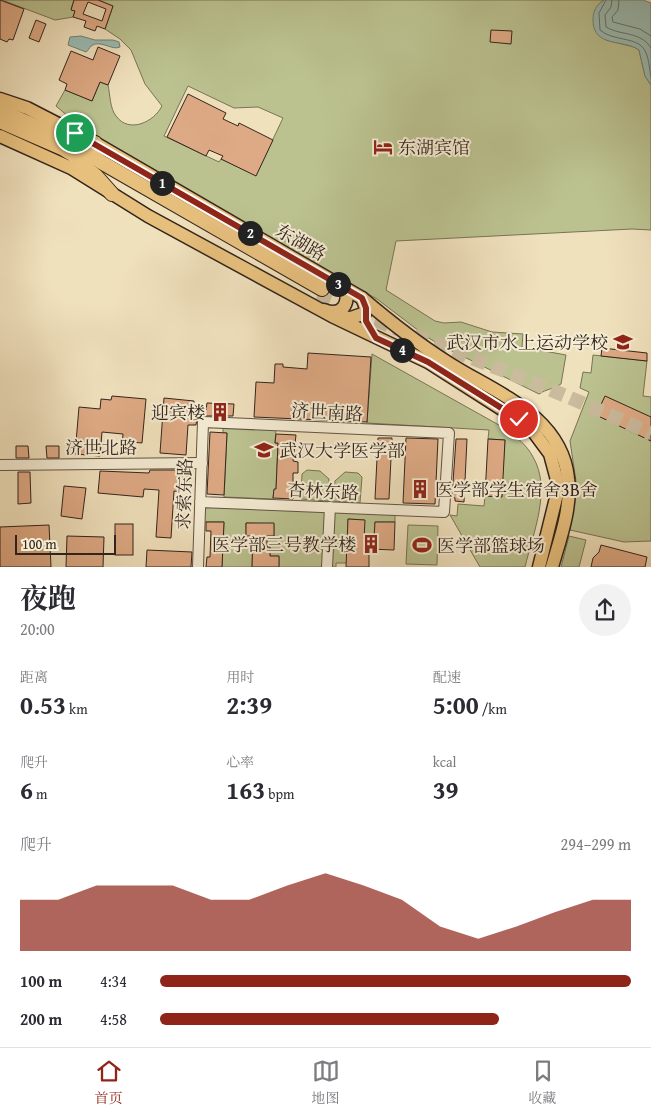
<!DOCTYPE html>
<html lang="zh">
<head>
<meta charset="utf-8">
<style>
  body { margin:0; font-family:"Gentium Book Plus","Noto Serif SC",serif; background:#f2f2f3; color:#2b2b33; height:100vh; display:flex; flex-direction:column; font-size:19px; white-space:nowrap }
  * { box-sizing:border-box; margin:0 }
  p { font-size:16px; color:#7c7c81 }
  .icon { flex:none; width:28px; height:28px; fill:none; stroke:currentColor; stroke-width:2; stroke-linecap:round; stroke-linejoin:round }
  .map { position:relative; height:567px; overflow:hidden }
  .side { display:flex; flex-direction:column; background:#fff; flex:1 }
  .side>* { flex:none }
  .scale { position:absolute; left:15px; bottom:12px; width:101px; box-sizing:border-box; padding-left:5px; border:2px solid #33251d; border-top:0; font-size:14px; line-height:18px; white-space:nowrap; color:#33251d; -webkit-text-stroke:4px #f5ecd4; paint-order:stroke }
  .pin { position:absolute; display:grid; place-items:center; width:42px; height:42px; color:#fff; margin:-21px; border:2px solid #fff; border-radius:50%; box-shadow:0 1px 5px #0007 }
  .km { position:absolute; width:25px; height:25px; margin:-12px; border-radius:50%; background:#222; color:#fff; font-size:14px; line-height:25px; text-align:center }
  .round { display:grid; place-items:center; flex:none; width:52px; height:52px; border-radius:26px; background:#f2f2f3 }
  .overview { display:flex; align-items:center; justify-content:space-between; height:85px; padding:0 20px }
  h1 { font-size:28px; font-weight:700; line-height:38px }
  .metrics { display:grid; grid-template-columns:repeat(3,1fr); gap:8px; height:85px; padding:5px 20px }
  .metrics div { display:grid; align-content:center }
  .metrics b { font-size:25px; font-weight:700 }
  .metrics small { font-size:14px; font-weight:400 }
  .metrics p { font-size:14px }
  .chart { height:140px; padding:10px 20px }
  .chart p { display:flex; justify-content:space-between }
  .chart svg { width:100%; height:90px; margin-top:5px; fill:#8f2418; opacity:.7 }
  ul { padding:0 20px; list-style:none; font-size:16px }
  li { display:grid; grid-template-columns:80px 60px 1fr; align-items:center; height:38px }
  li i { height:12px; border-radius:6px; background:#8f2418 }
  .tab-bar { display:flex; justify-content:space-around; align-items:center; height:70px; border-top:1px solid #e1e1e2; background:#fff; font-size:14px; color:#7c7c81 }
  .tab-bar a { display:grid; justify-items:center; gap:2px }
  .tab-bar .selected { color:#8f2418 }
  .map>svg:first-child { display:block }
  .green { fill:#bbc290; stroke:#777456; fill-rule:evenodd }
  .water { fill:#9abdb5; stroke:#718078 }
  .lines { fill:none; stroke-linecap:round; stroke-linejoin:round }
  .shore { stroke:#667169; stroke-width:1 }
  .building { fill:#deaa85; stroke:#33251d; fill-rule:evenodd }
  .highway-tunnel { stroke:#cabb9d; stroke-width:14; stroke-dasharray:14 7; stroke-linecap:butt }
  .minor-casing { stroke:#625445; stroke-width:12 }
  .major-casing { stroke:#33251d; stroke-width:15 }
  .highway-casing { stroke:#33251d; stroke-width:16 }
  .minor { stroke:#f5ecd4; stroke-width:10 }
  .major { stroke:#e8c07e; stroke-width:12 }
  .highway { stroke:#e8c07e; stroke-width:14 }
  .route-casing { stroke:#fff; stroke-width:10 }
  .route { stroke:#8f2418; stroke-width:6 }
  .labels { text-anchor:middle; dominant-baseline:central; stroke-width:4; stroke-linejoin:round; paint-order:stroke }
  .poi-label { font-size:18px; fill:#33251d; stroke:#f5ecd4; text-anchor:start }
  .street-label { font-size:18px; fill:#33251d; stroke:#f5ecd4 }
</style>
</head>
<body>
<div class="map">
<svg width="651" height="567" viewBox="0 0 651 567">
  <rect width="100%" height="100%" fill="#f0e1bd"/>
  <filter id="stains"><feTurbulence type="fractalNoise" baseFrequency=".004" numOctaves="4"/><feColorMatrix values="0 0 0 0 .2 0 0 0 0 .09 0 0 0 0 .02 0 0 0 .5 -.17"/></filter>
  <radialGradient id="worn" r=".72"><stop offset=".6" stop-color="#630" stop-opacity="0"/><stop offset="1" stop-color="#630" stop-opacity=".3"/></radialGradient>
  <g class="green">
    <path d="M2 0H74L71 9 75 11 73 17 55 20Z"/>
    <path d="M98 0H604L602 1 606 40 634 47 639 50 645 76 651 85V230L632 229 396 241 386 290 435 321 444 323 461 322 492 332 523 334 522 347 566 355 561 384C554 389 546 389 539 394L442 346 427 337 377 299 83 129 56 106 65 90 92 101 100 82 108 85C110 94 110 109 116 116 129 134 154 122 162 106L145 84 131 50 120 39 105 29 113 6ZM188 86 234 108 258 107 283 118 256 175 221 159 219 162 164 136Z"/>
    <path d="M372 354 506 429C516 437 527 445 533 457 552 489 533 533 525 567H480L450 515 457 516 458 504 484 506 485 496 501 497 505 440 488 439 489 430 367 423Z"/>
    <path d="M593 355 647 361 643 396 651 397V541L624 542 570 530 576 481 570 441 589 392 580 388 583 372 591 373Z"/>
    <path d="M223 426 276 428 275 443H278L276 489 274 490 273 499 224 497 227 433H223Z"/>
    <path d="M307 470 320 471 329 479 328 501 301 499 302 474Z"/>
    <path d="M345 472 358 473 362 477 360 503 333 501 335 481Z"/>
    <path d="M205 504 395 513V522H375L374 539H364V520L348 519 347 563H336V567H279V556H270V548L267 547V536H274V524L246 523V535L253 536 252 567H222L224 522H204Z"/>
    <path d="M408 525 438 526 437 565 406 564Z"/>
    <path d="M569 536 586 540 579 567H561Z"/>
  </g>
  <g class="water">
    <path d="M604 0H643L651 3V85L645 76 639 50C624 39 593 48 593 20 593 11 596 5 604 0Z"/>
    <path d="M81 36 95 40H113L119 42 120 47C112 51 100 39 91 46 89 48 88 51 86 52L68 45 70 37Z"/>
  </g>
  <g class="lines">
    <g class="shore">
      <path d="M606 0 599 13 600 30C612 41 637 37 644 49 649 56 649 68 651 77"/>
      <path d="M612 0 611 7 605 15 606 27C621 36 641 31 651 48"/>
      <path d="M619 0 618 10 612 17 613 22 640 29 651 36"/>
    </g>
  </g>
  <g class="building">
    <path d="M0 0 24 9 13 40 9 39 7 42 0 39Z"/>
    <path d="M74 0H98L113 6 105 29 97 26 95 31 84 27 86 21 73 17 75 11 71 10ZM88 2 106 9 102 21 83 14Z"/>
    <path d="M36 20 46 24 39 42 29 38Z"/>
    <path d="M491 30 512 31 511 44 490 42Z"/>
    <path d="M98 47 120 56 108 85 100 82 92 101 65 90 67 84 59 80 71 51 93 60Z"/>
    <path d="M188 94 226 113 223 119 238 126 239 123 273 140 256 176 221 159 223 156 209 150 206 156 167 137Z"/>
    <path d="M602 348 647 353V361L601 356Z"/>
    <path d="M308 353 371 357 367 422 254 417 256 382 274 383 275 364H283V367L307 369Z"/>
    <path d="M112 396 146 399 142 443 132 442 131 447 122 446 123 434 102 432 100 456 75 454 79 407 100 409 101 399 111 400Z"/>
    <path d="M605 396 651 417V441L596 415Z"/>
    <path d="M164 398 194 401V409L206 410 207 403 234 404 233 416H200L197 419 196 425H188L186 455 160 453Z"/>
    <path d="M210 432 227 433 224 495 207 494Z"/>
    <path d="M276 434 296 435 293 461 298 462V473H293V499L273 498 274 489H276L278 443H275Z"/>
    <path d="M378 438H392L389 499H375Z"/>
    <path d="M406 438 438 439 435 504 403 503Z"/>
    <path d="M456 439H467L464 502 455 501V498L452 497Z"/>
    <path d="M488 439 505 440 502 497 485 496Z"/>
    <path d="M16 446H28L29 458H16Z"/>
    <path d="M46 446H59V458H47Z"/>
    <path d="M150 470H183L189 474V483L186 486 182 485 181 492 174 491 171 538 156 537 159 490 144 489 143 497 98 493 100 471 149 473Z"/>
    <path d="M18 472H30L31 503 18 504Z"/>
    <path d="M64 486 86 488 82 519 61 516Z"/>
    <path d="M348 519 365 520 364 539H374L375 522H395L394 550 369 549V567H346Z"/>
    <path d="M206 522H224L222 567H206L207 557H210L211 531H206Z"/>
    <path d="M246 523H274V536H267V547H270V556H279V567H252L253 536H246Z"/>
    <rect x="115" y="524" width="18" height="31"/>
    <path d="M49 525 51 567H0V527Z"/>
    <path d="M67 536 104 537 103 567H66Z"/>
    <path d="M601 545 647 557 645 567H591L593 558 599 552Z"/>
    <path d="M147 550 192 552 191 567H146Z"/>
  </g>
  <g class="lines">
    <path class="highway-tunnel" d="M317 296C428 343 542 382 651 434"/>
    <g class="minor-casing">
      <g id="minor">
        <path d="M0 465 202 463"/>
        <path d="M198 567 203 422 449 433 444 512 200 502"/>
        <path d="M327 567 330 507"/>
      </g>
    </g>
    <g class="major-casing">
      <g id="major">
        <path d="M0 99 27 108 95 143 362 298C389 321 417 343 447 362 493 392 561 414 568 478 572 507 560 539 552 567"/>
        <path d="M0 136 71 168 148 216 332 316 428 362 530 427 550 454 557 480 556 498 539 567"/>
        <path d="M324 310C342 317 350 304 345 288"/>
        <path d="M337 317 351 318 365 313 366 308 362 298"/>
      </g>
    </g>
    <g class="highway-casing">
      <g id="highway">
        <path d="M0 111 70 141 101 162 322 289"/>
        <path d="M0 121 62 148 87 163"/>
        <path d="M68 135 95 143"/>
        <path d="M76 160 96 176 112 194"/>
      </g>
    </g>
    <use href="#minor" class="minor"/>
    <use href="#major" class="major"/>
    <use href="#highway" class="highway"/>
  </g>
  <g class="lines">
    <g class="route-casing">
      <path id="route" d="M75 133 362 298 366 308V321L376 338 428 362 519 419"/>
    </g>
    <use href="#route" class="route"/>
  </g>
  <defs>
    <g id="hotel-bare" transform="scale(1.5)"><path d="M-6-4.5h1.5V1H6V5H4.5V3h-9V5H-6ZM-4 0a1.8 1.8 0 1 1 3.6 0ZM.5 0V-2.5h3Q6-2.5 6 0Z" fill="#8f2418" stroke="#f5ecd4" stroke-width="2.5" paint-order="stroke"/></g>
    <g id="university-bare" transform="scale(1.5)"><path d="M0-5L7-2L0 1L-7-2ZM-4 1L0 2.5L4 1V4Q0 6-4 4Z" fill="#8f2418" stroke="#f5ecd4" stroke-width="2.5" paint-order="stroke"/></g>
    <g id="building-bare" transform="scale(1.5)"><path d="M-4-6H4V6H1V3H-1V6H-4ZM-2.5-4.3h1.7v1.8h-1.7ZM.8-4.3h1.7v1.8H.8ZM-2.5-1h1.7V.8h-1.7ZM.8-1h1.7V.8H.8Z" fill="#8f2418" stroke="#f5ecd4" stroke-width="2.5" paint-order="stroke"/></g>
    <g id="stadium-bare" transform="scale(1.5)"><path d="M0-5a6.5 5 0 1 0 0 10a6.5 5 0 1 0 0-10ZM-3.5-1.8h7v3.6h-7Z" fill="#8f2418" stroke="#f5ecd4" stroke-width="2.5" paint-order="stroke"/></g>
  </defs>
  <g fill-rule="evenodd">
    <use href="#hotel-bare" x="383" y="147"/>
    <use href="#university-bare" x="623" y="342"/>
    <use href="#building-bare" x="220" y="412"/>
    <use href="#university-bare" x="264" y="450"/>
    <use href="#building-bare" x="420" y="489"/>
    <use href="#building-bare" x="371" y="544"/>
    <use href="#stadium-bare" x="422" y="545"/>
  </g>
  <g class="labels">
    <g class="poi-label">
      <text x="398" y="147">东湖宾馆</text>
      <text x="608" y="342" text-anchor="end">武汉市水上运动学校</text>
      <text x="205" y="412" text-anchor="end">迎宾楼</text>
      <text x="279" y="450">武汉大学医学部</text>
      <text x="435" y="489">医学部学生宿舍3B舍</text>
      <text x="356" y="544" text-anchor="end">医学部三号教学楼</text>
      <text x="437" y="545">医学部篮球场</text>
    </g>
    <g class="street-label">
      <text transform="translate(301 242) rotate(30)">东湖路</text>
      <text transform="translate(327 412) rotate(3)">济世南路</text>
      <text x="101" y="447">济世北路</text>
      <text transform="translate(323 491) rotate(3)">杏林东路</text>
      <text transform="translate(184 494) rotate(-88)">求索东路</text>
    </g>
  </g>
  <rect width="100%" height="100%" filter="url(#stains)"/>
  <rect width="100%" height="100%" fill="url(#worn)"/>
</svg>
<div class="scale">100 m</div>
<div class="pin" style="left:75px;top:133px;background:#1e9e55"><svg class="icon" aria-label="arrive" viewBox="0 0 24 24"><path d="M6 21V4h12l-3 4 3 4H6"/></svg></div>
<div class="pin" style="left:519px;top:419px;background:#d93025"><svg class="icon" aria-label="check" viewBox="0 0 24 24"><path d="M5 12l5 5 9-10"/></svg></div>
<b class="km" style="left:162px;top:183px">1</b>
<b class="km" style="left:250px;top:233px">2</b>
<b class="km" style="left:338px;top:284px">3</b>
<b class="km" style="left:402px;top:350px">4</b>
</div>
<section class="side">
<div class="overview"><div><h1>夜跑</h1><p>20:00</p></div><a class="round"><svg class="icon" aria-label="share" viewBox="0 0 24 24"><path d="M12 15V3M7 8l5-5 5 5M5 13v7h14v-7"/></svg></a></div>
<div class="metrics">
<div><p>距离</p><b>0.53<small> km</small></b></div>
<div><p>用时</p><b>2:39</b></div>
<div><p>配速</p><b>5:00<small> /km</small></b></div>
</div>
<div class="metrics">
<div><p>爬升</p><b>6<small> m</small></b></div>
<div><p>心率</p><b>163<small> bpm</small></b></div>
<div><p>kcal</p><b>39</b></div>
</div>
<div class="chart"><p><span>爬升</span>294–299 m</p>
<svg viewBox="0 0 160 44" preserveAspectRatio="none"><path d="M0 44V19L10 19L20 12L30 12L40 12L50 19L60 19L70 12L80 6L90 12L100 19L110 32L120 38L130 32L140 25L150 19L160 19V44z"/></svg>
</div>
<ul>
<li><b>100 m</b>4:34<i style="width:100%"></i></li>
<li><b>200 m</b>4:58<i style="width:72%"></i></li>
</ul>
</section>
<nav class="tab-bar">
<a class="selected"><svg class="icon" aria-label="home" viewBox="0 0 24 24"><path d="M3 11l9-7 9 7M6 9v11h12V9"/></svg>首页</a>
<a><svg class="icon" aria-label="map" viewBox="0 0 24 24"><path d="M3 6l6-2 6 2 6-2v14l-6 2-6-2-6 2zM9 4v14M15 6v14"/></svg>地图</a>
<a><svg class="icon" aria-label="saved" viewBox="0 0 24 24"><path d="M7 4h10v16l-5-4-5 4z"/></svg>收藏</a>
</nav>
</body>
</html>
